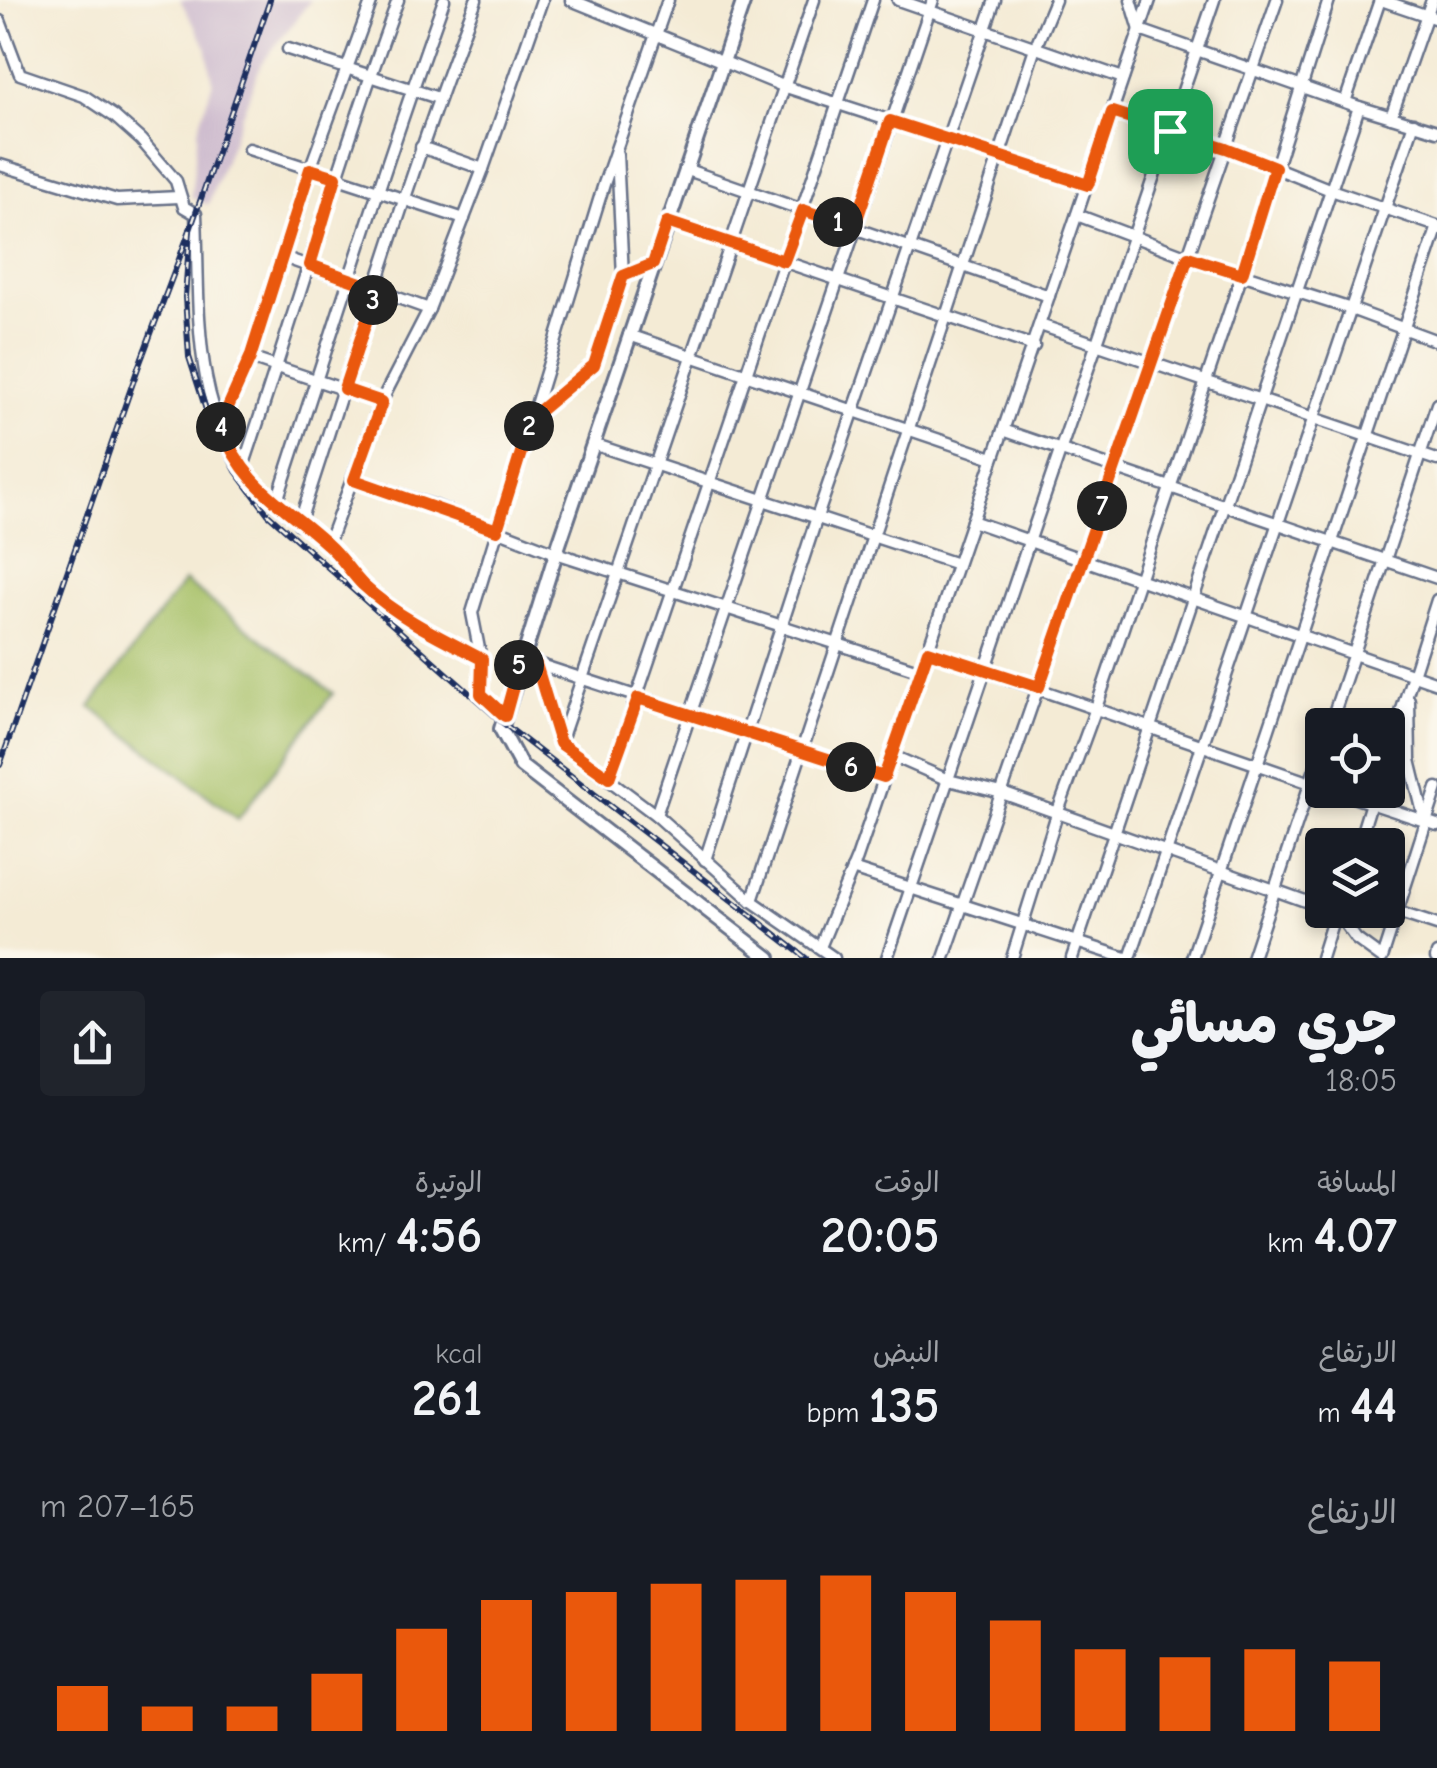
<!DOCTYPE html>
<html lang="ar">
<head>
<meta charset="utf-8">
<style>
  body { margin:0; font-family:"Comic Neue","Playpen Sans Arabic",sans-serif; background:#20242c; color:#f1f3f6; direction:rtl; height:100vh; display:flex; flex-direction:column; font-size:38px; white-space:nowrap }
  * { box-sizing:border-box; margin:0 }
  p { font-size:32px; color:#9ea1a6 }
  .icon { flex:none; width:55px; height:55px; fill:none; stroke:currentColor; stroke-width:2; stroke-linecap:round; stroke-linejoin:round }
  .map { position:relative; height:958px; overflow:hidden; direction:ltr }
  .details { display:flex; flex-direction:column; background:#171b24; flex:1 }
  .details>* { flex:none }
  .buttons { position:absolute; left:1305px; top:708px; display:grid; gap:20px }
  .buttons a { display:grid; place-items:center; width:100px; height:100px; border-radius:10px; background:#171b24; box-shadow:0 5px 15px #0003; font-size:50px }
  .pin { position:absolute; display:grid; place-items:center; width:85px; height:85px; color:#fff; margin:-42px; border-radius:20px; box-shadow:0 5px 15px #0006 }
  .km { position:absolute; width:50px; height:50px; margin:-25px; border-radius:50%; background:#222; color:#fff; font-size:28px; line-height:50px; text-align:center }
  .round { display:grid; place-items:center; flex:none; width:105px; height:105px; border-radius:10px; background:#20242c }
  .headline { display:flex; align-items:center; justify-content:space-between; height:170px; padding:0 40px }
  h1 { font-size:55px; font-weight:800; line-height:75px }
  .stats { display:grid; grid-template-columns:repeat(3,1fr); gap:15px; height:170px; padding:10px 40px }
  .stats div { display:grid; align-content:center }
  .stats b { font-size:50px; font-weight:800 }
  .stats small { font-size:28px; font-weight:400 }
  .stats p { font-size:28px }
  .chart { height:280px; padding:20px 40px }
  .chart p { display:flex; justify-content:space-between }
  .chart svg { width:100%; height:180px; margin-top:10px; stroke:#ea580c; stroke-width:6 }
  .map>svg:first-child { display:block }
  .industrial { fill:#cfbdcf }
  .green { fill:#a5bf65; stroke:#607762; stroke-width:2.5 }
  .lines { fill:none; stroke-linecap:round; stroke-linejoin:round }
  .minor-casing { stroke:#677188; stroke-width:15 }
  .major-casing { stroke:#677188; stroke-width:18 }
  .minor { stroke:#fff; stroke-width:10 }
  .major { stroke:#fff; stroke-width:12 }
  .rail-casing { stroke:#1b2f5e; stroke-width:6 }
  .rail { stroke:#fbf7ec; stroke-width:2.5; stroke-dasharray:8; stroke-linecap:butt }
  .route-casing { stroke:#fff; stroke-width:20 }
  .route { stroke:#ea580c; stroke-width:12 }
</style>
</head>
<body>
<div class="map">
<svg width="1437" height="958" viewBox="0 0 1437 958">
  <rect width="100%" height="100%" fill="#fbf7ec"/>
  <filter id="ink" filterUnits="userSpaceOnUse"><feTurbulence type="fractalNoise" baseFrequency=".01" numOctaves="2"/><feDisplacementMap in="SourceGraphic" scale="20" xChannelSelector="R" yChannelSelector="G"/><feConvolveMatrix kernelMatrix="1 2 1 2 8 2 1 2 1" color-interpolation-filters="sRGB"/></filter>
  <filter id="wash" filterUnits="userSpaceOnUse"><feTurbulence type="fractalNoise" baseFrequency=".0048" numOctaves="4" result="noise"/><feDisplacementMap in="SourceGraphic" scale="40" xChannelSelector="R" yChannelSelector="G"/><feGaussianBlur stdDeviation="2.25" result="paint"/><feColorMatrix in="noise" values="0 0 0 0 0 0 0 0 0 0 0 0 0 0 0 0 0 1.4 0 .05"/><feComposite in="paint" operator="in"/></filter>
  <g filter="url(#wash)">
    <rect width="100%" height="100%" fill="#f4ebd5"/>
    <path class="industrial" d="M180 0H311L261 64 208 205 191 197 198 130 213 81 206 46Z"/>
    <path class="green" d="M184 581 333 693 238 819 90 707Z"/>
  </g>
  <g filter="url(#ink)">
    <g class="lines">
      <g class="minor-casing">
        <g id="minor">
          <path d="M571 0 783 86 1088 185"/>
          <path d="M898 0 1123 78"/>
          <path d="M1131 0 1140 30 1359 107 1437 131"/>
          <path d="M1381 0 1437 19"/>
          <path d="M0 21 20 74 84 96 114 116 141 140 176 181 184 207 196 214C200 306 190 409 254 483 276 509 307 524 330 547 343 559 352 575 366 587 400 617 441 638 481 659"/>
          <path d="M288 49 438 98"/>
          <path d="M1345 102 1380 0"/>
          <path d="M1112 112 1226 148 1331 190 1437 226"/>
          <path d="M1391 117 1432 0"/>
          <path d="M421 147 483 169"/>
          <path d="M249 149 464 219"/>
          <path d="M0 165 117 200 179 197"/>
          <path d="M685 169 1049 296"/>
          <path d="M1077 215 1188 257 1351 309 1437 341"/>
          <path d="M667 222 1034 346"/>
          <path d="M283 257 429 309"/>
          <path d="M623 276 653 265"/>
          <path d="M1040 325 1437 460"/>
          <path d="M629 335 993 458"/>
          <path d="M250 358 381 402"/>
          <path d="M535 415 594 365 623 276 617 154"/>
          <path d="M221 424 250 358 310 169 372 0"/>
          <path d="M1003 430 1437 578"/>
          <path d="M593 444 957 564"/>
          <path d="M243 467C296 311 341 154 398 0"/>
          <path d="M353 480 435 506 556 553 921 671"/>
          <path d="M276 504C331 336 384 167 444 0"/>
          <path d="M972 521 1437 683"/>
          <path d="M299 524C357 349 409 172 476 0"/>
          <path d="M328 544 381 402 429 309 483 169 542 0"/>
          <path d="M928 651 1322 787"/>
          <path d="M531 662 884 777"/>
          <path d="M536 664 560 743 656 815 752 901 834 958"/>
          <path d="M1409 700 1410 760 1425 821"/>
          <path d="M505 716 481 695V659L472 613 604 184 668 0"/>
          <path d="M1330 725 1437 404"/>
          <path d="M560 743 814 0"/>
          <path d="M1388 753 1437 600"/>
          <path d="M891 755 948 780 1002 793 1322 907"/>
          <path d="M609 778 873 0"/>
          <path d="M1331 790 1437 825"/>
          <path d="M656 815 933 0"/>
          <path d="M1358 845 1375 790"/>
          <path d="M705 860 817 517 995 0"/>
          <path d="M852 869 1126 958"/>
          <path d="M752 901 1035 48 1055 0"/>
          <path d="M1388 909 1437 925"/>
          <path d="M1336 911 1356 939 1382 958 1437 788"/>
          <path d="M820 947 857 858 1150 0"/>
          <path d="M887 958 1214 0"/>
          <path d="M944 958 1277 0"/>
          <path d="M1012 958 1057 814 1096 708 1242 274 1329 0"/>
          <path d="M1072 958 1359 107"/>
          <path d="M1130 958 1414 123"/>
          <path d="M1192 958 1437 229"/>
          <path d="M1252 958 1322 748"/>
          <path d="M1321 958 1336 910"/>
          <path d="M1436 958 1437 954"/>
        </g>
      </g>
      <g class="major-casing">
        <path id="major" d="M744 0 556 553 501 729 521 766 769 958"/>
      </g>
      <use href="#minor" class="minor"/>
      <use href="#major" class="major"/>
      <g class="rail-casing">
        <g id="rail">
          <path d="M190 230 185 297 189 357 208 416 236 471 268 514 503 723 806 958"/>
          <path d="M0 765 138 368 190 230 270 0"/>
        </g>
      </g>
      <use href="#rail" class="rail"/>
    </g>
  </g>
  <g class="lines" filter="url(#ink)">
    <g class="route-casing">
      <path id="route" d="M1112 112 1226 148 1275 167 1242 274 1188 257 1039 687 928 651 884 777 638 698 609 778 560 743 536 664 521 658 505 716 481 694 482 659C441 638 397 617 363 585 350 572 341 556 327 544 280 501 246 490 220 425L250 358 310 169 336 177 310 265 377 289 344 389 382 402 354 480 497 530 532 417 594 365 623 276 653 264 667 222 784 261 803 210 854 228 890 121 1088 185Z"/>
    </g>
    <use href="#route" class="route"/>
  </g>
</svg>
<div class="buttons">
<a><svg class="icon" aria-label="locate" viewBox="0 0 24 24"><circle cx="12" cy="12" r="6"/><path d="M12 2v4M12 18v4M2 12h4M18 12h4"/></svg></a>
<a><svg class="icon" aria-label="layers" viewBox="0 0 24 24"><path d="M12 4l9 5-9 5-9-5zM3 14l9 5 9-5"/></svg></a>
</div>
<div class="pin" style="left:1170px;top:131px;background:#1e9e55"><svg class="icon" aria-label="arrive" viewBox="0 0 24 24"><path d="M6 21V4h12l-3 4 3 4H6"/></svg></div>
<b class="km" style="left:838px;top:222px">1</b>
<b class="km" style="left:529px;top:426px">2</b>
<b class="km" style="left:373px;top:300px">3</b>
<b class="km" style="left:221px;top:427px">4</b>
<b class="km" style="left:519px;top:665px">5</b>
<b class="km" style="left:851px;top:767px">6</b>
<b class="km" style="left:1102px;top:506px">7</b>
</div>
<section class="details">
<div class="headline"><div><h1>جري مسائي</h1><p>18:05</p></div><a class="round"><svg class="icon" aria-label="share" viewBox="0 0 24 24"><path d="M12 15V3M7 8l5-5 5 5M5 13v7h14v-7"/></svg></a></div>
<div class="stats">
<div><p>المسافة</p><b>4.07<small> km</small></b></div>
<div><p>الوقت</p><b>20:05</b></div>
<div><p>الوتيرة</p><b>4:56<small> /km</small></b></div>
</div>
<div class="stats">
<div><p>الارتفاع</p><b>44<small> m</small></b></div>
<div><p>النبض</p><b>135<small> bpm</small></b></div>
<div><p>kcal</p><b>261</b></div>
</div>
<div class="chart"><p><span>الارتفاع</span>165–207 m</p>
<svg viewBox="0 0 160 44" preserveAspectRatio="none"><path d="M5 44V33M15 44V38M25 44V38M35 44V30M45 44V19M55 44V12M65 44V10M75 44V8M85 44V7M95 44V6M105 44V10M115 44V17M125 44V24M135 44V26M145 44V24M155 44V27"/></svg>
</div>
</section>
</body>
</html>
